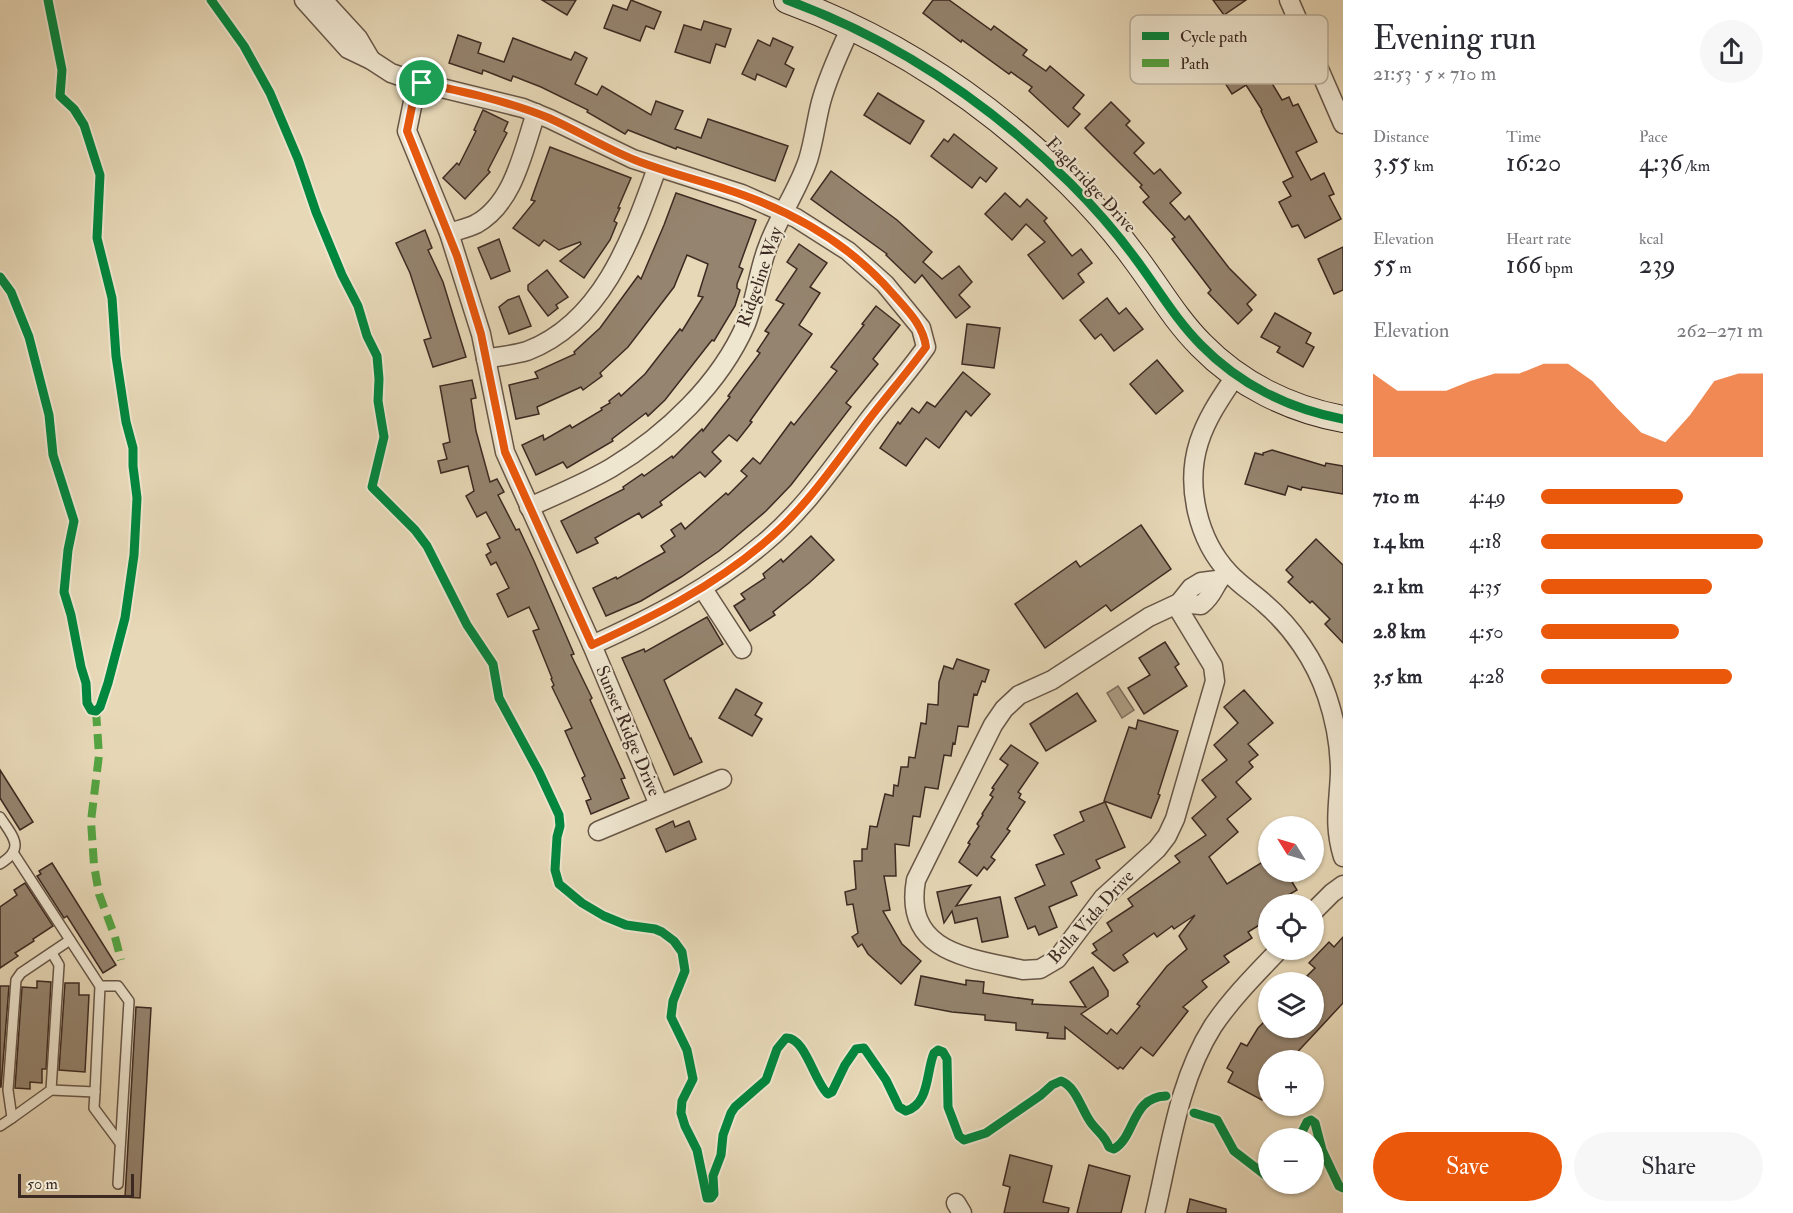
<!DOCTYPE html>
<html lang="en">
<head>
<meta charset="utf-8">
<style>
  body { margin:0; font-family:"IM FELL Double Pica",serif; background:#f7f7f7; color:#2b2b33; height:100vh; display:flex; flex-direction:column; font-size:22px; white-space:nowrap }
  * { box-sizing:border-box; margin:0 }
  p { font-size:20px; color:#7c7c81 }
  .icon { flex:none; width:33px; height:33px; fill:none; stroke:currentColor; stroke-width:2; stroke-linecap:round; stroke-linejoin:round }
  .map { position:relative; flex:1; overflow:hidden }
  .drawer { display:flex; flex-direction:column; background:#fff; width:450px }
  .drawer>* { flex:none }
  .needle { width:39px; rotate:307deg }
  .controls { position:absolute; left:1258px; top:816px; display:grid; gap:12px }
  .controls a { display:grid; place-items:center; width:66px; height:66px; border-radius:50%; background:#fff; box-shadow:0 2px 4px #0004; font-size:30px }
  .scale { position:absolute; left:18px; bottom:15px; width:116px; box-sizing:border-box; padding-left:6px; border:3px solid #3c2a22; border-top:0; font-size:16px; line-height:21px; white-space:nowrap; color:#3c2a22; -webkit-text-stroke:4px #efe6d0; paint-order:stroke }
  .pin { position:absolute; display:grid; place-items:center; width:51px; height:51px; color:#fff; margin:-26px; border:3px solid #fff; border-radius:50%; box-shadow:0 2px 6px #0007 }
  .round { display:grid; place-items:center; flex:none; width:63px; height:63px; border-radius:32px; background:#f7f7f7 }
  .summary { display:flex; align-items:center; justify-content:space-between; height:102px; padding:0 30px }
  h1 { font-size:33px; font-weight:600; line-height:45px }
  .figures { display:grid; grid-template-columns:repeat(3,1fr); gap:9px; height:102px; padding:6px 30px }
  .figures div { display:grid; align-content:center }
  .figures b { font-size:26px; font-weight:600 }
  .figures small { font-size:16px; font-weight:400 }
  .figures p { font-size:16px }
  .chart { height:168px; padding:12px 30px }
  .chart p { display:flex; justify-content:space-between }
  .chart svg { width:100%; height:108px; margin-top:6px; fill:#ea580c; opacity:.7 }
  .primary-button { display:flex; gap:12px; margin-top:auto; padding:12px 30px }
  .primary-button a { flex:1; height:69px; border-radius:36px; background:#ea580c; color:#fff; font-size:24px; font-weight:600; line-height:69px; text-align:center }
  .primary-button a+a { background:#f7f7f7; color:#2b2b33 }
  ul { padding:0 30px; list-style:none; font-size:20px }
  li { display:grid; grid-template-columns:96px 72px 1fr; align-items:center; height:45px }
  li i { height:15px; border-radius:8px; background:#ea580c }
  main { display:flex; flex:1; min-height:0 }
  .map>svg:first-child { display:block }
  .water { fill:#ad9d84; stroke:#806f5d; stroke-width:1.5 }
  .building { fill:#95846f; stroke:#3c2a22; stroke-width:1.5 }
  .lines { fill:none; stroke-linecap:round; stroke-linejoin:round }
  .service-casing { stroke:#675647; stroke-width:12 }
  .minor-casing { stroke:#675647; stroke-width:21 }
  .secondary-casing { stroke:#3c2a22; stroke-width:28 }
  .service { stroke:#efe6d0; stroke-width:9 }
  .minor { stroke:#efe6d0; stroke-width:18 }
  .secondary { stroke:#efe6d0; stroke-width:26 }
  .quiet { stroke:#54a441; stroke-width:8; stroke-dasharray:15 8; stroke-linecap:butt }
  .cycleway-casing { stroke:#efe6d0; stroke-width:13 }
  .cycleway { stroke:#00873e; stroke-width:9 }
  .route-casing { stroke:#fff; stroke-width:12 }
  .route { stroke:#ea580c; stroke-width:8 }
  .labels { text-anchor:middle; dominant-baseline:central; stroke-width:4.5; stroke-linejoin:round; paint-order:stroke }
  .street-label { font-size:18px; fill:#3c2a22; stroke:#efe6d0 }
  .key { fill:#efe6d0; stroke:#b9ae9c; stroke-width:1.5 }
  .key-label { font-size:16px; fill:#3c2a22 }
</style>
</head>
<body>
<main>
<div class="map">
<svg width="1343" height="1213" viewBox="0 0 1343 1213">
  <rect width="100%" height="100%" fill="#e7d8b7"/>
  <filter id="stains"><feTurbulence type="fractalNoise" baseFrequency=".00333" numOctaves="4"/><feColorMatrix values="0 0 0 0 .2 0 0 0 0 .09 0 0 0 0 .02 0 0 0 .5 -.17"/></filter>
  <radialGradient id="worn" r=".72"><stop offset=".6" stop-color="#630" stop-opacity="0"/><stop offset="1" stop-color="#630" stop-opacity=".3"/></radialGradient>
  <path class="water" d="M1118 686 1134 710 1122 718 1107 693Z"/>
  <g class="building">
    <path d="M542 0H576L567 15Z"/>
    <path d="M631 0 661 12 654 29 646 26 640 41 604 28 613 5 627 10Z"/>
    <path d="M933 0H949L991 30 994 26 1027 50 1023 55 1046 71 1050 66 1084 95 1073 108 1080 114 1068 127 1029 91 1032 87 1011 72 1009 74 962 40 961 42 923 13Z"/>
    <path d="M1213 0H1246L1224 15Z"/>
    <path d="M704 21 731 29 725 47 716 44 710 63 675 52 684 25 701 30Z"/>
    <path d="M1249 28 1256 38 1260 35 1267 46 1269 45 1282 66 1267 75 1282 100 1289 97 1293 106 1298 104 1317 142 1296 152 1311 180 1324 173 1334 194 1329 196 1341 219 1305 238 1298 225 1292 227 1279 202 1291 196 1283 182 1293 177 1261 111 1262 110 1246 85 1232 94 1218 72 1232 63 1220 46Z"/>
    <path d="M458 35 481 43 478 53 504 62 513 38 571 60 575 52 587 58 575 84 597 95 602 86 651 115 656 101 683 111 675 129 701 138 708 119 788 146 775 181 677 147 676 149 628 130 625 134 587 112 588 110 541 87 513 76 511 81 483 70 482 74 449 63Z"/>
    <path d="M773 38 793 47 785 64 794 69 786 87 757 74 755 80 742 74 758 40 770 46Z"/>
    <path d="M878 93 924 121 910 144 864 115Z"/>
    <path d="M1111 102 1130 121 1126 125 1144 143 1134 153 1154 174 1160 169 1181 193 1170 203 1185 220 1189 216 1229 268 1256 295 1247 304 1252 310 1238 324 1208 293 1211 290 1172 239 1175 237 1143 202 1149 197 1140 187 1142 185 1085 128Z"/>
    <path d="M483 110 508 122 504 131 507 133 488 170 490 172 465 199 443 178 457 163 459 165 476 131 474 130Z"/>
    <path d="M954 134 997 168 986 182 980 177 972 188 931 156 944 139 948 142Z"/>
    <path d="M550 147 631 178 618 208H620L614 221 617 223 610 240 584 278 560 261 581 244 580 242 559 250 544 240 539 246 513 228 535 201 531 200Z"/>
    <path d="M831 171 897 220 932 252 923 262 942 279 959 266 972 282 959 295 970 307 956 318 922 275 915 283 886 255 887 254 811 199Z"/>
    <path d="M676 193 756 220 739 267 743 269 737 284V288L740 290 735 306 714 341 712 340 665 400 648 416 646 413 612 439 613 441 567 468 563 462 536 475 522 445 543 435 544 440 570 425 572 428 602 410 601 408 610 403 609 401 619 393 621 396 645 374 680 329 682 331 703 297 698 296 708 264 687 255 674 287 628 347 600 373 602 376 583 390 581 387 537 407 539 414 516 419 509 385 538 378 535 372 575 354 574 352 600 328 638 276 641 279 664 225Z"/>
    <path d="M1005 193 1020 207 1027 199 1047 218 1044 221 1072 256 1081 249 1092 263 1078 274 1084 282 1063 299 1028 255 1045 242 1026 224 1012 240 985 214Z"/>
    <path d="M425 230 432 248 428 250 443 282 466 357 433 367 424 340 431 338 410 273 396 243Z"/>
    <path d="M499 239 510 271 491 279 478 248Z"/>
    <path d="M799 244 827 263 810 287 820 293 799 325 812 334 750 421 752 422 737 441 729 435 712 452 721 461 705 477 700 472 660 502 662 505 642 518 639 513 595 538 598 543 577 553 561 521 624 489 623 487 642 474 644 476 672 456 673 458 702 429 703 431 730 397 728 396 760 353 757 351 769 333 765 331 784 304 776 300 797 269 787 262Z"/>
    <path d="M1343 247V290L1334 294 1318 259Z"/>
    <path d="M547 270 568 297 556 305 558 308 548 316 528 290V285Z"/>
    <path d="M519 296 531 326 509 334 499 307 508 300Z"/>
    <path d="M1107 298 1119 314 1126 308 1143 329 1114 351 1101 334 1095 339 1080 320Z"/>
    <path d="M876 306 900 325 873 359 878 364 846 403 851 407 791 485 766 511 719 551 681 577 641 601 606 616 593 588 616 577 617 579 665 552 661 546 675 536 671 530 681 523 685 529 726 493 728 495 747 476 741 471 753 458 760 464 791 422 794 425 837 371 831 367 864 325 862 324Z"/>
    <path d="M1275 313 1311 333 1306 343 1314 347 1303 367 1277 352 1280 347 1261 337Z"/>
    <path d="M967 324 1000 328 994 368 962 364Z"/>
    <path d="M1157 360 1183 391 1156 414 1130 384Z"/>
    <path d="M963 372 990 394 971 416 966 411 939 448 926 438 906 466 880 448 898 422 900 424 912 408 919 413 927 402 935 407Z"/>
    <path d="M472 380 476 398 471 399 476 431 490 482 497 479 504 492 498 495 516 530 519 529 534 561 574 654 571 655 592 698 590 700 625 778 621 779 629 798 591 814 586 801 591 799 582 778 585 776 565 731 572 728 552 687 554 685 551 679 552 678 533 631 539 629 529 607 508 617 497 594 509 588 496 562 491 565 486 555 491 552 487 544 500 538 486 512 477 517 466 496 474 491 468 466 441 473 438 461 447 459 443 444 450 442 440 386Z"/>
    <path d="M1272 450 1325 466 1326 463 1343 466V494L1302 487 1301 490 1288 486 1285 495 1245 484 1255 453 1263 455V453Z"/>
    <path d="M1141 525 1171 569 1111 611 1106 605 1045 648 1015 604 1076 561 1080 567Z"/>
    <path d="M811 536 834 560 809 583 773 612 775 615 750 631 734 606 745 599 741 594 765 578 763 574 781 559 783 562Z"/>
    <path d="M1316 539 1343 565V643L1325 624 1330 619 1312 601 1310 603 1288 582 1293 577 1286 570Z"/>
    <path d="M707 617 723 644 664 680 690 739 691 738 702 762 674 775 622 658 644 649 645 652Z"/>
    <path d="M1165 642 1179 664 1175 667 1187 686 1144 714 1128 688 1150 675 1139 658Z"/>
    <path d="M957 659 989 670 985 682 982 681 977 695 974 694 968 727 958 726 955 744 953 743 951 756 944 755 938 789 925 787 920 817 913 816 909 846 895 844 896 876H884L890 910 883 911 902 944 921 961 901 984 868 954 862 944 858 947 852 937 858 933 853 904 847 905 845 892 856 889 854 861H862V849H867L870 826 877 827 885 794 893 796 894 785 898 786 901 767H908L909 757 915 758 921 723 926 724 928 704 938 705 939 682 944 666 953 669Z"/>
    <path d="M736 689 762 703 755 715 762 719 752 736 719 718Z"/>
    <path d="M1244 690 1273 723 1248 744 1258 755 1249 762 1253 767 1236 782 1251 799 1227 819 1238 832 1209 857 1227 884 1269 858V872H1309L1292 882 1297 890 1273 904H1269V919L1248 932 1252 938 1224 956 1229 962 1202 981 1207 987 1183 1007 1188 1011 1153 1056 1141 1047 1123 1069 1120 1067 1118 1069 1065 1027V1039L1047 1038 1048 1033 1016 1030V1023L985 1020V1015L952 1012 915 1005 921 976 966 985V980L984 982 983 993 1033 1000 1032 1004 1086 1007 1070 982 1093 967 1108 991V996L1081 1014 1107 1034 1111 1029 1117 1034 1140 1006 1137 1004 1167 966 1187 949 1179 936 1195 915 1174 929 1172 926 1157 937 1154 933 1123 955 1128 962 1114 971 1092 953 1097 950 1093 944 1112 931 1107 923 1133 906 1128 899 1180 862 1175 856 1206 835 1192 818 1216 797 1202 780 1227 760 1214 745 1238 723 1224 707Z"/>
    <path d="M1077 693 1096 721 1046 751 1030 724Z"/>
    <path d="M1138 720 1178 731 1158 794 1160 795 1151 818 1104 801 1129 727 1136 729Z"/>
    <path d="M1011 745 1038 763 1018 792 1021 794 1019 798 1025 802 1007 829 1010 831 991 857 995 860 987 870 984 867 977 876 959 862 970 844 968 843 979 826 977 824 983 815 982 814 993 797 990 795 994 789 992 788 1008 765 1000 759Z"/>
    <path d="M0 770 33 822 20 830 0 798Z"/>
    <path d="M1105 802 1125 847 1096 860 1100 868 1071 882 1077 895 1049 907 1057 927 1039 935 1035 926 1028 929 1015 898 1045 885 1036 865 1064 854 1054 835 1084 821 1080 812Z"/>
    <path d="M673 821 675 827 689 821 696 839 666 852 656 829Z"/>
    <path d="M52 863 116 965 103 973 67 916 64 918 37 876 41 874 39 871Z"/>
    <path d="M25 883 53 926 33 939 34 941 15 953 18 956 0 968V907L17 895 14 890Z"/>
    <path d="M971 885 956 906 1000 897 1008 937 982 942 977 918 955 923 952 911 944 923 937 892Z"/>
    <path d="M1343 937V1003L1290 1060H1269V1087L1262 1100 1228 1082 1233 1072 1227 1068 1241 1043 1247 1046 1258 1028 1269 1017V1028H1314V982L1307 976 1315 968 1309 963 1329 942 1334 947Z"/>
    <path d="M37 981 51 982 46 1069H42V1083L30 1082V1089L15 1088 22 987 37 988Z"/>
    <path d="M65 983H79V995H89L85 1072 59 1070Z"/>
    <path d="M0 986H9L1 1087H0Z"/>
    <path d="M136 1007 151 1008 140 1198 125 1197Z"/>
    <path d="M1010 1155 1052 1166 1043 1202 1069 1208 1068 1213H1004L1010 1187 1003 1185Z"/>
    <path d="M1089 1165 1130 1176 1121 1213H1077Z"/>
    <path d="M1190 1199 1226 1209V1213H1187Z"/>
  </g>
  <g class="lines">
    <g class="service-casing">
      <g id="service">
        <path d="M0 817C13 837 26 848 0 864"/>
        <path d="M14 854 100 986 95 1092 51 1090"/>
        <path d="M100 986H118L129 1001 118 1184"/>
        <path d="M95 1092 94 1108 120 1143"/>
        <path d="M12 1118 51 1090 59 965 52 953"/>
        <path d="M0 1126 12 1118 8 1090 16 980 21 973 70 940"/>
      </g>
    </g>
    <g class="minor-casing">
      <g id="minor">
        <path d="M304 0 348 49 371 60 391 73 417 82 523 108 550 119 633 159 742 194 796 218 848 251 885 284 921 328 926 347C908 373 886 397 867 422 835 464 805 509 764 543 712 587 654 617 592 645"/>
        <path d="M323 0 358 38 371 60"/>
        <path d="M1289 0 1343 124"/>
        <path d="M417 82 407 131 449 233 481 334 505 452 592 645 659 805"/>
        <path d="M449 233C458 230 468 228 476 224 514 203 523 151 536 113"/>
        <path d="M486 359C500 356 514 355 527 351 603 322 632 237 657 168"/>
        <path d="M1236 375C1222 396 1207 417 1199 442 1185 486 1198 540 1229 573 1240 585 1253 593 1264 603 1292 627 1315 660 1327 696 1335 720 1340 746 1340 772 1339 804 1333 824 1343 857"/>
        <path d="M529 507C557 495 585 483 611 468 666 435 720 384 746 324 756 299 758 271 768 246 779 216 798 190 808 160 814 141 816 121 821 102 828 76 840 51 851 27"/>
        <path d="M703 589 742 649"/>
        <path d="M1179 603 1201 605C1216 593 1213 584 1226 573"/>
        <path d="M1176 605 1213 666 1215 681 1175 819 1167 836 1157 849 1103 898 1057 959 1040 969 1023 970C970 958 903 953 916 880L993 725 1004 709 1019 695 1052 680 1149 617 1179 603 1191 588 1201 582 1217 580"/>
        <path d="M598 831 722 779"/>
        <path d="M1314 911 1332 893 1343 885"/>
        <path d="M956 1203 962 1213"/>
        <path d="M1155 1213C1170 1150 1178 1081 1213 1026 1232 998 1256 974 1279 950"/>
      </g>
    </g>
    <g class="secondary-casing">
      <path id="secondary" d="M787 0C894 39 989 103 1070 183 1093 206 1116 232 1135 258 1157 287 1175 319 1201 345 1239 384 1289 409 1343 419"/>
    </g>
    <use href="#service" class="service"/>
    <use href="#minor" class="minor"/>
    <use href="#secondary" class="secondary"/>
    <path class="quiet" d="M96 711 99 755 91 821 94 865 99 894 115 937 121 960"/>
    <g class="cycleway-casing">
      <g id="cycleway">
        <path d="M211 0 244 46 270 93 298 159 316 212 342 275 358 306 367 336 377 356 379 379 378 401 384 437 372 487 415 530 427 546 467 625 493 664 499 698 539 772 559 815 560 826 557 837 555 870 559 884 582 903 604 916 626 925 655 929 662 932 674 941 682 952 685 971 673 1001 671 1017 687 1050 693 1079 682 1101 681 1113 685 1126 697 1150 707 1198H711L714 1194 713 1176 721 1155 723 1135 731 1113 735 1107 766 1080 777 1049 786 1038C805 1036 815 1084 828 1094L832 1092 845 1065 856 1049 864 1048 886 1080 899 1107 906 1111C930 1104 926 1071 934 1053L938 1050 943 1052 947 1059 948 1107 959 1136 964 1140 986 1133 1041 1095 1052 1085 1061 1081C1077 1087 1082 1112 1092 1124 1099 1133 1105 1136 1109 1147L1114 1149C1136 1136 1131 1097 1166 1096"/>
        <path d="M787 0C894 39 989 103 1070 183 1093 206 1116 232 1135 258 1157 287 1175 319 1201 345 1239 384 1289 409 1343 419"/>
        <path d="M0 277 11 292 29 337 49 415 53 455 74 521 68 550 64 592 71 615 81 667 86 683 87 703 91 710 96 711 100 707 108 683 125 618 134 555 137 498 133 466V448L126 422 116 356 112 298 97 238 100 175 84 125 74 109 60 96 62 70 48 0"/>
        <path d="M1194 1113 1217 1120 1234 1151 1269 1178"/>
        <path d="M1299 1138 1307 1122 1311 1120 1315 1123 1322 1150 1339 1186 1343 1188"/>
      </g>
    </g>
    <use href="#cycleway" class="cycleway"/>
  </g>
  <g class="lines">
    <g class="route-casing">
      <path id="route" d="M417 82C461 91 508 101 549 118 578 131 605 148 635 160 670 174 708 182 743 195 801 216 853 248 893 294 908 311 923 325 926 347 907 373 886 397 867 422 835 464 805 509 764 543 712 587 654 616 592 645L505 452 481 334 457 256 407 131Z"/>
    </g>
    <use href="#route" class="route"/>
  </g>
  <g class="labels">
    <g class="street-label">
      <text transform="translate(1091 185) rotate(47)">Eagleridge Drive</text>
      <text transform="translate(760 277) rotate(-71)">Ridgeline Way</text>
      <text transform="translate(628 731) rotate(67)">Sunset Ridge Drive</text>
      <text transform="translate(1091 917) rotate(-48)">Bella Vida Drive</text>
    </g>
  </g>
  <rect x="1130" y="15" width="198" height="69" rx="9" class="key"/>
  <rect x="1142" y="32" width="27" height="8" fill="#00873e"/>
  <rect x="1142" y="59" width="27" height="8" fill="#54a441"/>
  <g class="key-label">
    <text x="1180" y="42">Cycle path</text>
    <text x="1180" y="69">Path</text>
  </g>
  <rect width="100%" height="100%" filter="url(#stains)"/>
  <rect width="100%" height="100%" fill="url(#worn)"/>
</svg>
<div class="controls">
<a><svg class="needle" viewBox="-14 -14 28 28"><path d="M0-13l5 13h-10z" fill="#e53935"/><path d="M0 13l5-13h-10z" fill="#7c7c81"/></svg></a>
<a><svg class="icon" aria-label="locate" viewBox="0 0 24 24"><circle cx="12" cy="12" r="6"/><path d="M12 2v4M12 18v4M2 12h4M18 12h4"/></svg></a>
<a><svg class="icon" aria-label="layers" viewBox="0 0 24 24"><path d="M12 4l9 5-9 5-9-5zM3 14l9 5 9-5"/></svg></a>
<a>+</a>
<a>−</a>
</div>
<div class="scale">50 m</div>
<div class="pin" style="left:422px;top:83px;background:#1e9e55"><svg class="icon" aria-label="arrive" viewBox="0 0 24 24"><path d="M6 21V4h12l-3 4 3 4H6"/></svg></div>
</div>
<section class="drawer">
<div class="summary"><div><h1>Evening run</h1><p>21:53 · 5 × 710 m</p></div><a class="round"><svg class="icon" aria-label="share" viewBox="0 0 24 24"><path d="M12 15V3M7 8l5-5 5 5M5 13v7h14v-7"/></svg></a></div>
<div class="figures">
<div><p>Distance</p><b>3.55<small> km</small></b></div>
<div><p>Time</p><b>16:20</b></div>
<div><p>Pace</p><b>4:36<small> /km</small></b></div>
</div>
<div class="figures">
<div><p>Elevation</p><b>55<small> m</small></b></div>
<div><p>Heart rate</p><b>166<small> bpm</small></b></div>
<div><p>kcal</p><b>239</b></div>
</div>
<div class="chart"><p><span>Elevation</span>262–271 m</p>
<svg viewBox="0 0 160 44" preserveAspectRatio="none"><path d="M0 44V10L10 17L20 17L30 17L40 13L50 10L60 10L70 6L80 6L90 13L100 24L110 34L120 38L130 27L140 13L150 10L160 10V44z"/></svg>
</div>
<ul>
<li><b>710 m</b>4:49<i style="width:64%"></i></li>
<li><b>1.4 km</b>4:18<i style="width:100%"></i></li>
<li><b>2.1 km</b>4:35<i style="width:77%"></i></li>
<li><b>2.8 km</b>4:50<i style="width:62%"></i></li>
<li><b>3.5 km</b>4:28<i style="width:86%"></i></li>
</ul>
<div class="primary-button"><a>Save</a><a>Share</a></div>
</section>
</main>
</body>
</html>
